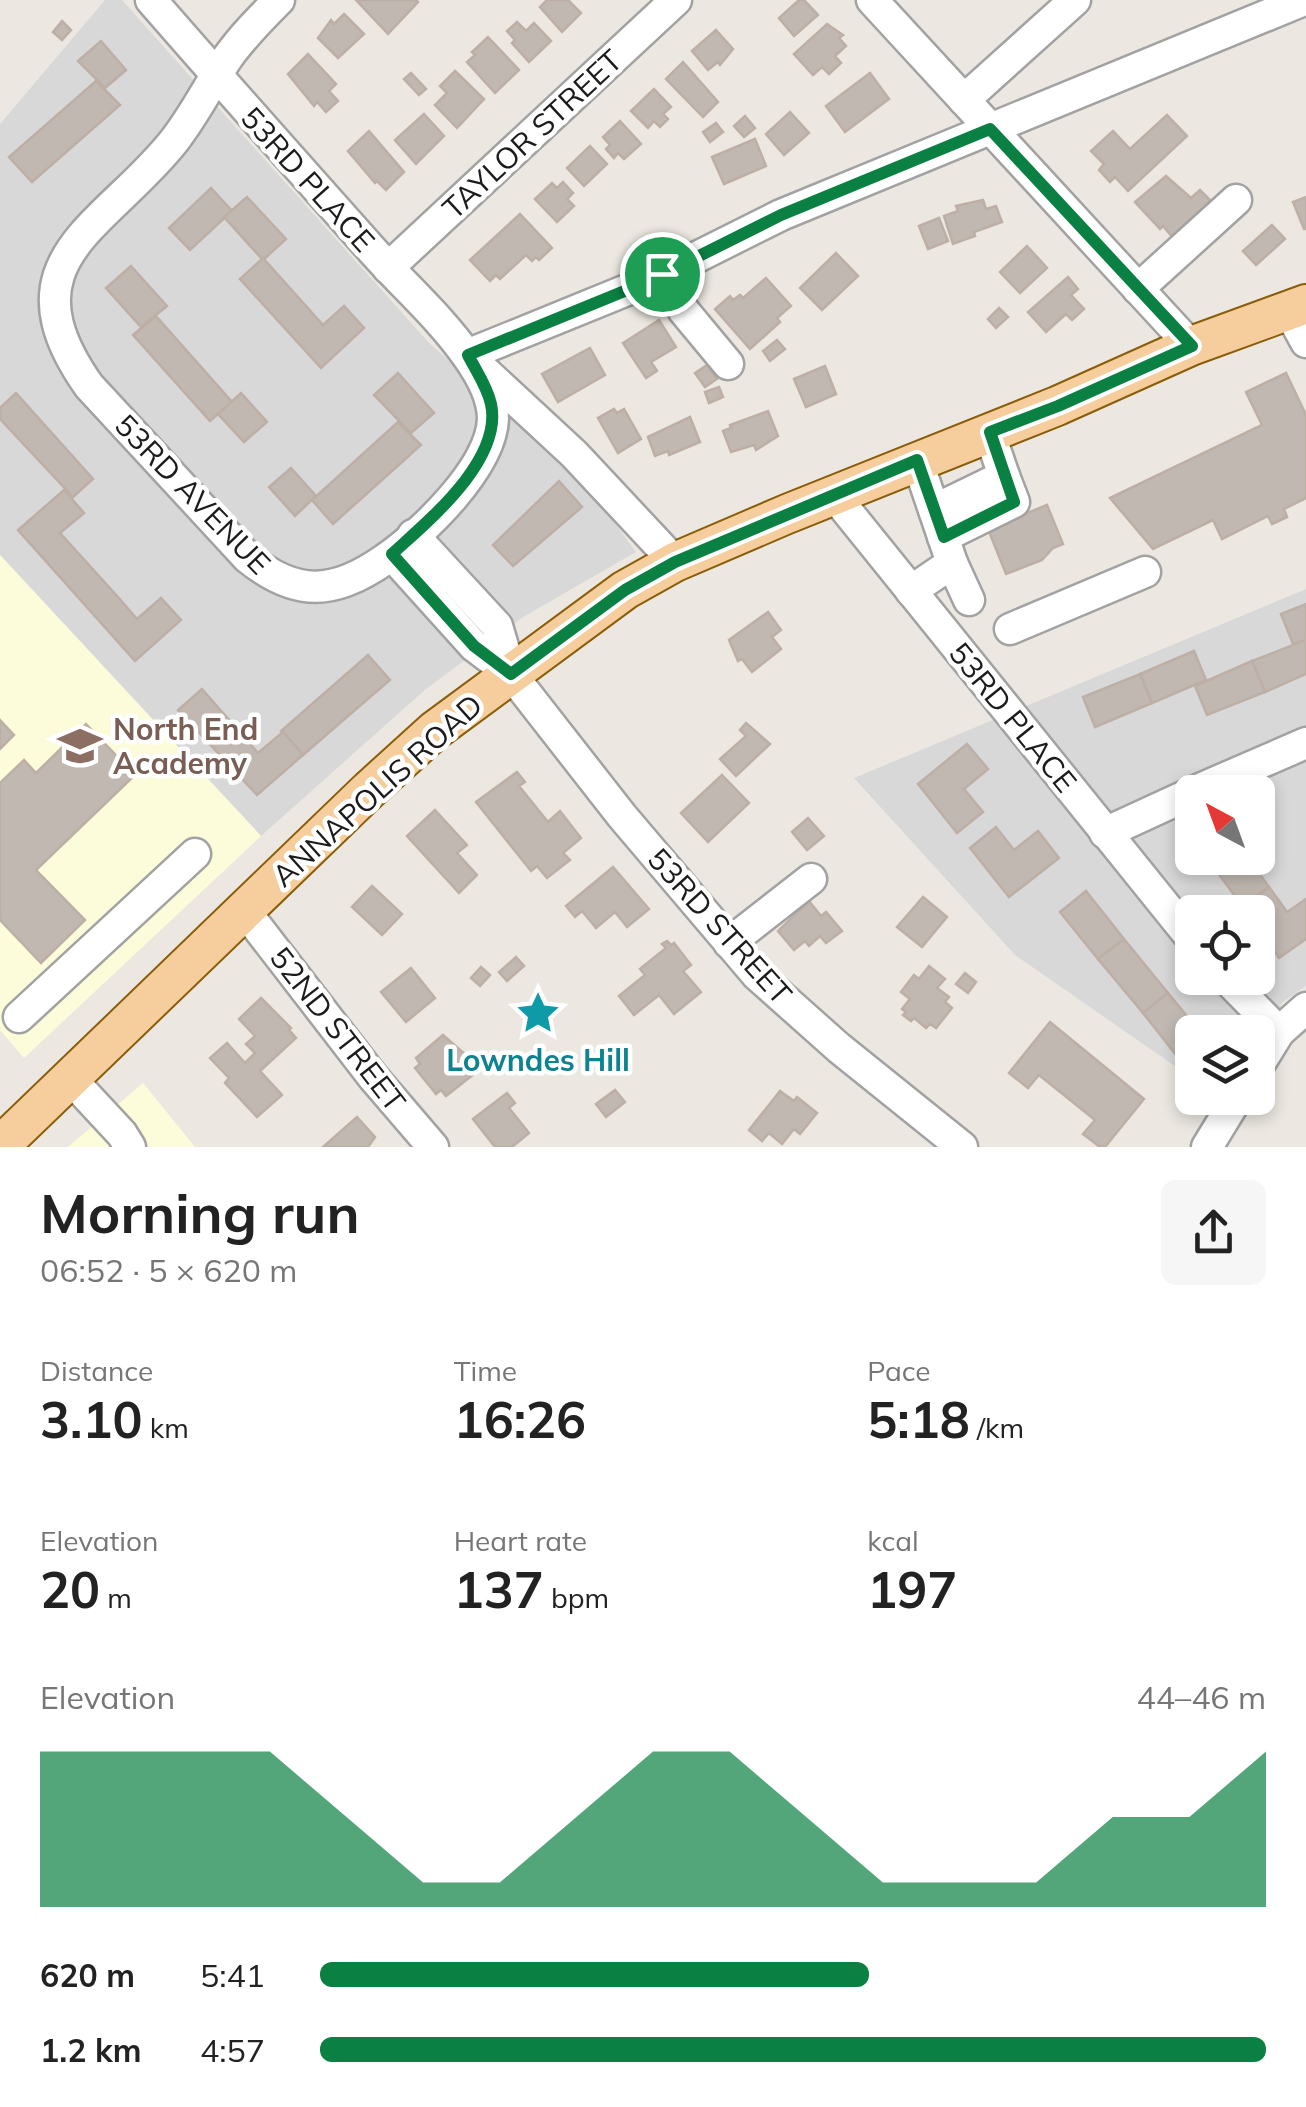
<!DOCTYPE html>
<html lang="en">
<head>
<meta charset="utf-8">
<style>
  body { margin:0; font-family:Mulish,sans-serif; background:#f6f6f6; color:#222; height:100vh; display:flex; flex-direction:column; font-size:38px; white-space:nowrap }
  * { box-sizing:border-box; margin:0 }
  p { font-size:32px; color:#767676 }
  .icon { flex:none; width:55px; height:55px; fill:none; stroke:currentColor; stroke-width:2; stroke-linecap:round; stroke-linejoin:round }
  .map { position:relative; height:1147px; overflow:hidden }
  .sheet { display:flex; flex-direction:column; background:#fff; flex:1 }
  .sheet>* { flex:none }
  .needle { width:65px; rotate:319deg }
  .fabs { position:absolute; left:1175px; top:775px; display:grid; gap:20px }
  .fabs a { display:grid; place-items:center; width:100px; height:100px; border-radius:15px; background:#fff; box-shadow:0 5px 15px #0003; font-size:50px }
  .pin { position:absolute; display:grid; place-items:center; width:85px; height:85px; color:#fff; margin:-42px; border:5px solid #fff; border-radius:50%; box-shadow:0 2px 10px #0007 }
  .round { display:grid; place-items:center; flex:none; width:105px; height:105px; border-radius:15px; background:#f6f6f6 }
  .overview { display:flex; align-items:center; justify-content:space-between; height:170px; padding:0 40px }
  h1 { font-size:55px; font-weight:700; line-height:75px }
  .metrics { display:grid; grid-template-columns:repeat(3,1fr); gap:15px; height:170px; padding:10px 40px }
  .metrics div { display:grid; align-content:center }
  .metrics b { font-size:50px; font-weight:700 }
  .metrics small { font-size:28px; font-weight:400 }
  .metrics p { font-size:28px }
  .chart { height:280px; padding:20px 40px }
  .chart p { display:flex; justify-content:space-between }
  .chart svg { width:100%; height:180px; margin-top:10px; fill:#0b8043; opacity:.7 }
  ul { padding:0 40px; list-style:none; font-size:32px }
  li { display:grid; grid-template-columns:160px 120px 1fr; align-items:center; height:75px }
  li i { height:25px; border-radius:12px; background:#0b8043 }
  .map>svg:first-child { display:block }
  .residential { fill:#d9d8d8; fill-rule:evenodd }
  .education { fill:#fdfcda }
  .building { fill:#c0b8b1; stroke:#bdafa5; stroke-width:2.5 }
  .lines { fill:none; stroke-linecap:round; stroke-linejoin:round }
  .minor-casing { stroke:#a2a2a2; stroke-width:35 }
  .major-casing { stroke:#8a5d09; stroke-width:42 }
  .minor { stroke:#fff; stroke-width:30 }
  .major { stroke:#f6ce9d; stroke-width:38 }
  .route-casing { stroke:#fff; stroke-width:20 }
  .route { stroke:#0b8043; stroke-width:12 }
  .labels { text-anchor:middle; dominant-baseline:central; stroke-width:9; stroke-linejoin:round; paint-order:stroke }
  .street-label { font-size:30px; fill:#1b1b1b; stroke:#fff }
  .education-label { font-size:30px; font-weight:bold; fill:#785e54; stroke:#fff; text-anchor:start }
  .culture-label { font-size:30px; font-weight:bold; fill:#0d838f; stroke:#fff }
</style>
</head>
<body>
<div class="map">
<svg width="1306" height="1147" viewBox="0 0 1306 1147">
  <rect width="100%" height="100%" fill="#ece8e1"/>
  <g class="residential">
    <path d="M105 0H122L430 344 575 468 636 552 523 617 426 689 261 836 0 555V124Z"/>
    <path d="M1306 589V986L1283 1002 1258 1038V1032H1192V1078L1015 955 854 778ZM1192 792H1258V858H1192ZM1192 912H1258V978H1192Z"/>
  </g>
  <g class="education">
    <path d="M0 555 261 836 24 1058 0 1030Z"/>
    <path d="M143 1083 195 1147H68Z"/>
  </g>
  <g class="building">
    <path d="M356 0H416L418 2 388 34Z"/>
    <path d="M547 0H568L581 13 562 32 540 7Z"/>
    <path d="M799 0H804L818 15 794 36 779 18Z"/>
    <path d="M344 14 364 34 338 58 318 38 331 20 334 24Z"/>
    <path d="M62 21 71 30 62 40 53 32Z"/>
    <path d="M517 22 526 31 534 23 551 41 529 62 512 43 515 40 507 31Z"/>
    <path d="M827 24 843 35 839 38 846 46 835 56 841 63 829 74 822 67 813 75 794 54Z"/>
    <path d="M716 30 733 49 720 65 718 62 708 70 692 51Z"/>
    <path d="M488 37 519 70 495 93 467 62 475 55 472 52Z"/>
    <path d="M101 41 126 70 105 88 78 61Z"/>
    <path d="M308 54 336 84 329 91 338 101 326 112 317 102 314 106 288 74Z"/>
    <path d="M683 62 718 102 703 117 666 79Z"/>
    <path d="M455 71 484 99 457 128 435 105 447 93 440 86Z"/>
    <path d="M411 73 426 89 419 95 404 79Z"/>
    <path d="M870 73 889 99 845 132 826 106Z"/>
    <path d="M96 81 120 105 32 182 9 157Z"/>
    <path d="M654 89 671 107 663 114 668 119 660 127 654 121 648 128 631 111Z"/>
    <path d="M790 112 809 133 784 155 766 134Z"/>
    <path d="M424 114 444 136 416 164 395 140Z"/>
    <path d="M1167 115 1187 136 1128 191 1115 177 1110 182 1099 170 1104 164 1091 151 1113 131 1130 149Z"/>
    <path d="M745 116 755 128 744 137 734 126Z"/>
    <path d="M620 121 641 144 624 159 618 153 614 158 606 149 610 145 603 137Z"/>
    <path d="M716 123 723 132 710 142 703 132Z"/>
    <path d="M369 131 404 172 386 190 377 181 375 183 348 151Z"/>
    <path d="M755 139 766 166 724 184 712 157Z"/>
    <path d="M590 146 607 164 584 186 567 168Z"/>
    <path d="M1166 176 1191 198 1200 190 1213 203 1174 239 1163 226 1160 229 1135 202Z"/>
    <path d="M563 182 573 193 567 199 574 206 557 222 535 199 552 183 557 188Z"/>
    <path d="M211 188 232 211 190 250 169 228Z"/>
    <path d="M247 197 286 239 263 260 224 217Z"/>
    <path d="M1306 197V229H1304L1293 202Z"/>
    <path d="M983 200 986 209 996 206 1002 222 974 232 975 236 953 244 944 216 958 211 956 206Z"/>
    <path d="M520 214 552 248 539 260 536 257 532 261 526 255 500 279 496 275 490 281 470 260Z"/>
    <path d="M939 218 948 241 928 249 919 226Z"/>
    <path d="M1272 225 1285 239 1256 265 1243 251Z"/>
    <path d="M1027 246 1047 268 1020 293 1000 272Z"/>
    <path d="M836 253 858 276 822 310 800 288Z"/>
    <path d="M263 258 323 325 344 306 364 328 321 368 240 279Z"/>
    <path d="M131 266 167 306 141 327 106 288Z"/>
    <path d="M1068 277 1078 289 1071 295 1084 309 1072 320 1066 314 1046 332 1028 312Z"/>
    <path d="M766 278 791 306 777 318 780 322 750 349 715 309 730 296 733 300 740 295 743 298Z"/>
    <path d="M999 308 1008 317 996 328 988 319Z"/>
    <path d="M156 316 232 402 210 421 133 335Z"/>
    <path d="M659 320 676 347 651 362 657 371 646 378 623 343Z"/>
    <path d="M777 340 785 349 770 361 763 351Z"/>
    <path d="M590 348 605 375 558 402 542 374Z"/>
    <path d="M707 365 717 379 705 387 695 373Z"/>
    <path d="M825 366 836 394 806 407 794 379Z"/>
    <path d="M398 373 434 413 411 433 374 395Z"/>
    <path d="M1286 373 1306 415V498L1284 509 1287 517 1272 524 1268 516 1222 539 1213 520 1153 549 1110 498 1262 425 1246 392Z"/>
    <path d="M719 387 723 397 709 403 705 392Z"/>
    <path d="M16 393 93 479 73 497 0 419V408Z"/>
    <path d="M241 393 267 422 244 442 218 414Z"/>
    <path d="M614 409 617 413 624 409 641 439 618 453 598 418Z"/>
    <path d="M768 411 778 436 756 450 754 445 731 452 723 431 731 428 730 425Z"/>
    <path d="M690 417 700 442 669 455 668 451 655 456 648 437Z"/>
    <path d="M398 422 421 445 333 524 312 500Z"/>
    <path d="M291 468 316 496 295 516 269 487Z"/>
    <path d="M559 481 582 507 513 566 493 545Z"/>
    <path d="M64 490 84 513 60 533 118 597 137 619 161 598 181 620 135 661 18 530Z"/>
    <path d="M1047 505 1063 544 1053 548 1042 560 1006 574 988 529Z"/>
    <path d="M1306 604V640L1293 644 1281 614Z"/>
    <path d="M768 612 781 630 772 637 781 649 752 672 742 659 738 661 729 640Z"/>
    <path d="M1306 640V674L1265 692 1252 661Z"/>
    <path d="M1194 651 1206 680 1152 703 1140 674Z"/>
    <path d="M368 655 390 680 303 755 281 731Z"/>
    <path d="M1252 661 1265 692 1207 715 1195 686Z"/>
    <path d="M1140 674 1152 703 1095 727 1083 697Z"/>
    <path d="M202 689 258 753 283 732 303 755 257 795 178 710Z"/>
    <path d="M0 720 14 735 0 749Z"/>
    <path d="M746 723 770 744 736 776 720 759 746 736 740 730Z"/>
    <path d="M86 724 135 775 36 870 85 920 41 963 0 920V783L24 760 36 773Z"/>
    <path d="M967 744 988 769 964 789 983 812 957 833 918 784Z"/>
    <path d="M517 772 525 782 519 786 548 822 560 811 581 838 563 853 570 860 547 878 537 866 531 871 476 802Z"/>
    <path d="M722 775 749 803 708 842 681 813Z"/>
    <path d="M435 810 467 845 457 853 477 875 459 893 407 836Z"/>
    <path d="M808 818 824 836 807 850 792 832Z"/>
    <path d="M996 827 1014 850 1038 831 1059 858 1009 897 970 848Z"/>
    <path d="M1207 858H1248L1269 887 1243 907Z"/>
    <path d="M613 867 649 909 627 927 615 912 596 928 582 911 575 917 566 906Z"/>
    <path d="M372 886 402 914 382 935 352 907Z"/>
    <path d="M1269 887 1287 912 1306 899V939L1279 958 1258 927V912H1247L1243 907Z"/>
    <path d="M1086 891 1124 939 1098 959 1060 912Z"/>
    <path d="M923 897 947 917 922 947 897 927Z"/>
    <path d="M809 901 821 916 826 912 842 931 826 943 820 936 809 946 805 941 794 950 778 931Z"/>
    <path d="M1124 939 1168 993 1143 1013 1098 959Z"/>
    <path d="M667 941 671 945 674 943 691 965 683 971 701 992 674 1014 659 995 634 1015 619 996 645 975 640 969 666 948 662 944Z"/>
    <path d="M516 957 524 966 507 981 499 972Z"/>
    <path d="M929 966 945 979 937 988 949 997 945 1002 952 1008 936 1028 930 1024 926 1028 914 1018 911 1021 903 1015 906 1012 902 1009 910 999 901 992 914 975 919 979Z"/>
    <path d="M481 967 490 975 480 986 471 978Z"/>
    <path d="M411 968 435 998 406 1022 381 992Z"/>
    <path d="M965 973 976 982 968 993 956 984Z"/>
    <path d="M1168 993 1200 1032H1192V1051L1180 1060 1143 1013Z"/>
    <path d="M261 998 291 1028 289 1030 296 1038 260 1071 282 1095 257 1117 225 1083 229 1078 210 1058 227 1043 245 1063 255 1053 246 1044 255 1036 239 1019Z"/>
    <path d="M1050 1022 1144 1099 1105 1147H1100L1083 1134 1095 1120 1039 1075 1028 1088 1009 1073Z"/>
    <path d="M443 1035 476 1064 470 1069 474 1074 446 1096 441 1090 436 1094 415 1068 420 1064 416 1058Z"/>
    <path d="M615 1090 625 1102 606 1117 596 1104Z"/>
    <path d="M780 1091 794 1101 797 1097 817 1113 800 1134 794 1129 782 1144 769 1133 762 1141 749 1130Z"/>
    <path d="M507 1093 515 1103 509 1108 529 1133 512 1147H495L473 1119Z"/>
    <path d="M357 1117 375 1137 368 1147H323Z"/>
  </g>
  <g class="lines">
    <g class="minor-casing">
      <g id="minor">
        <path d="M151 0C224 84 298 167 372 250 403 285 441 318 468 357 480 374 493 398 493 419 491 468 422 534 384 560 334 595 296 597 248 558L89 386C0 260 105 228 174 141 195 114 209 85 228 57 243 36 261 18 279 0"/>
        <path d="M872 0 1191 346"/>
        <path d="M964 100 1075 0"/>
        <path d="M388 268 676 0"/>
        <path d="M662 274 684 311 728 364"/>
        <path d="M1138 289 1236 200"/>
        <path d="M1289 311 1306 342"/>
        <path d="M834 495 1192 939"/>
        <path d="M934 510 1004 476 989 432"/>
        <path d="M413 535 497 626 511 674"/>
        <path d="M943 537 1014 502 1004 476"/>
        <path d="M392 555 474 646 511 674 622 816 757 975 839 1048 962 1147"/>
        <path d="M675 562 574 454 467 355 649 281 781 215 1304 0"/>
        <path d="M952 563 969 600"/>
        <path d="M911 591 952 563 917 460"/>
        <path d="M1010 629 1145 572"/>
        <path d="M1193 792 1306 743"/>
        <path d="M1105 833 1192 793"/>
        <path d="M244 910 373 1077 433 1147"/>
        <path d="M729 943 811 879"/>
        <path d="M1226 978 1279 1032"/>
        <path d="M19 1017 195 854"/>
        <path d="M1258 1066 1279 1032 1306 1008"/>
        <path d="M70 1078 122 1134 130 1147"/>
        <path d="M1207 1147 1237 1098"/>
      </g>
    </g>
    <g class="major-casing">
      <path id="major" d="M0 1146 369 790 434 731 625 590 675 562 787 514 1057 406 1191 346 1306 304"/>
    </g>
    <use href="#minor" class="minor"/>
    <use href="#major" class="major"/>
  </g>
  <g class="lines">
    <g class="route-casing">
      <path id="route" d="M990 129 1192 346 1058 406 990 432 1014 502 944 537 917 460 675 562 625 590 511 674 474 646 392 554C429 520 503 460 491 404 487 386 476 371 468 355L649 281 781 215Z"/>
    </g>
    <use href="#route" class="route"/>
  </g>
  <defs>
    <g id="school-bare" transform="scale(3.45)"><path d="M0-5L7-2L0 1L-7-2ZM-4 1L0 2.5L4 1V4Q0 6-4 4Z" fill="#8d6e63" stroke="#fff" stroke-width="2.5" paint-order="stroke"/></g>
    <g id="sight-bare" transform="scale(3.45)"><path d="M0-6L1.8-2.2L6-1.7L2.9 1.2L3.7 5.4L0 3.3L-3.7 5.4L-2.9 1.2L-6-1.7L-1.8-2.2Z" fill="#0f9aa8" stroke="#fff" stroke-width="2.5" paint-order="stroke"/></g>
  </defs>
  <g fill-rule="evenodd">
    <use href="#school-bare" x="80" y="746"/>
    <use href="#sight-bare" x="538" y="1013"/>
  </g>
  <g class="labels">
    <g class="street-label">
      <text transform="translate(532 134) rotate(-43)">TAYLOR STREET</text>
      <text transform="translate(308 179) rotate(48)">53RD PLACE</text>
      <text transform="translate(193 494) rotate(46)">53RD AVENUE</text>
      <text transform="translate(1013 717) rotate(51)">53RD PLACE</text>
      <text transform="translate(377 790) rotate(-42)">ANNAPOLIS ROAD</text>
      <text transform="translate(720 926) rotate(48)">53RD STREET</text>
      <text transform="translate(338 1029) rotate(52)">52ND STREET</text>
    </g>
    <g class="education-label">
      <text x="113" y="729">North End<tspan x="113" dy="34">Academy</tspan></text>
    </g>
    <g class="culture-label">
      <text x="538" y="1060">Lowndes Hill</text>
    </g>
  </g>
</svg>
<div class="fabs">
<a><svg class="needle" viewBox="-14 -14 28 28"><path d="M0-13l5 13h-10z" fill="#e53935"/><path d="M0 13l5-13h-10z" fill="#767676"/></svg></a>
<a><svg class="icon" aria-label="locate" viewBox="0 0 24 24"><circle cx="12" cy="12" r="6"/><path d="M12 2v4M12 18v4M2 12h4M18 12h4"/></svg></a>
<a><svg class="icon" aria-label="layers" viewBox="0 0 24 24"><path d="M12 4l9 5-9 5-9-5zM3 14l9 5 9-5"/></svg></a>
</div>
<div class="pin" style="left:662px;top:274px;background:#1e9e55"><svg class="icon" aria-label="arrive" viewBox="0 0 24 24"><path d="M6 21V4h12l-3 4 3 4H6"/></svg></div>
</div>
<section class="sheet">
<div class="overview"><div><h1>Morning run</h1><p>06:52 · 5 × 620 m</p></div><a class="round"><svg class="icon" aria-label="share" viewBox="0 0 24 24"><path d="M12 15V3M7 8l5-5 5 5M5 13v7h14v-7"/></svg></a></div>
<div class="metrics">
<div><p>Distance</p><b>3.10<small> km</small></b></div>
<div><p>Time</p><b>16:26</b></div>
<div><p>Pace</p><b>5:18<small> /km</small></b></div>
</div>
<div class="metrics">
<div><p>Elevation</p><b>20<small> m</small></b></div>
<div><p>Heart rate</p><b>137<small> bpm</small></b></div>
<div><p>kcal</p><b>197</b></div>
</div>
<div class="chart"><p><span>Elevation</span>44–46 m</p>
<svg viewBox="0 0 160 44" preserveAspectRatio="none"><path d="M0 44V6L10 6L20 6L30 6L40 22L50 38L60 38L70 22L80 6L90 6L100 22L110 38L120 38L130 38L140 22L150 22L160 6V44z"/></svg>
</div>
<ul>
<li><b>620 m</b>5:41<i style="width:58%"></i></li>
<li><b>1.2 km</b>4:57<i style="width:100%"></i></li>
</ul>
</section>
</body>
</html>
